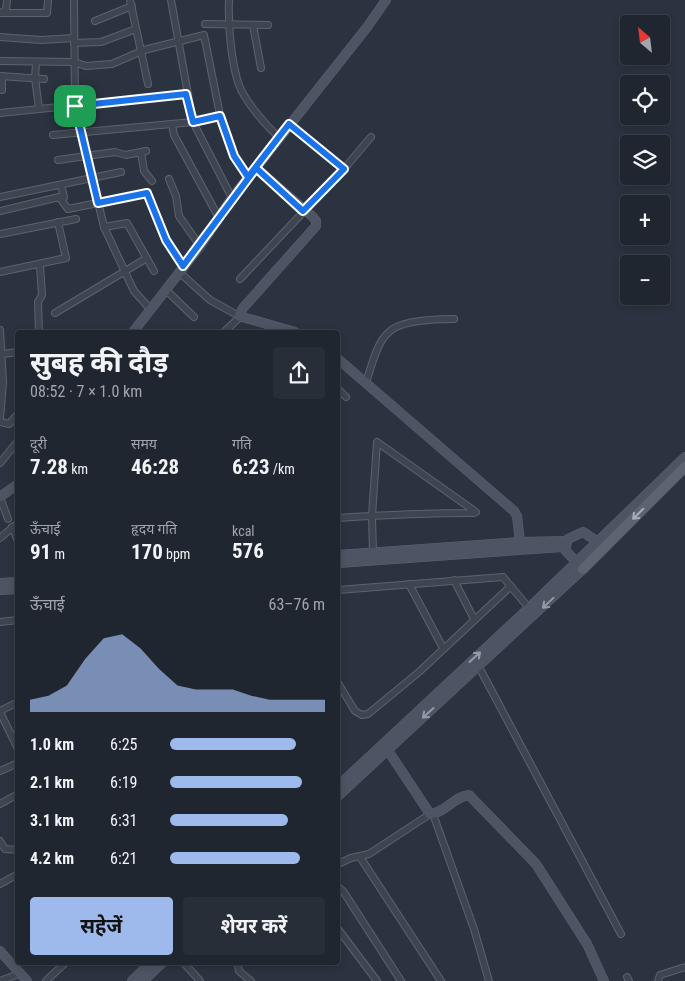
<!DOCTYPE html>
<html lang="hi">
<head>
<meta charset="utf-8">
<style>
  body { margin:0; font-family:"Roboto Condensed","Noto Sans Devanagari",sans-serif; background:#282e38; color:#f1f3f6; height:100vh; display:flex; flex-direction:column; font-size:19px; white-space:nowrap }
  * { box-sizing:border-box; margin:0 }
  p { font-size:16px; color:#a2a5ab }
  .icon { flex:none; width:28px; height:28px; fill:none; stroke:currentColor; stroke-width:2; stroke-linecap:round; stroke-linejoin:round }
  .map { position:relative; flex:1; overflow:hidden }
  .side { position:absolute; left:15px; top:330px; width:325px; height:635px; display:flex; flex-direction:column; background:#202630; border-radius:5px; box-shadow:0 2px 8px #0003,0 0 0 1px #3d434c }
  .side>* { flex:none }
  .needle { width:32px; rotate:332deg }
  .fabs { position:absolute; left:620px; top:15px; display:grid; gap:10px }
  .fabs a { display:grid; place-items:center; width:50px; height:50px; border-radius:5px; background:#202630; box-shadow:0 2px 8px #0003,0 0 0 1px #3d434c; font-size:25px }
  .pin { position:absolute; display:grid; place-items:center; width:42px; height:42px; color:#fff; margin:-21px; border-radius:10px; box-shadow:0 2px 8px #0006 }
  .round { display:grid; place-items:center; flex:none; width:52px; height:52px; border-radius:5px; background:#282e38 }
  .summary { display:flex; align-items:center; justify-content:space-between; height:85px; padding:0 15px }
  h1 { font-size:28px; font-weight:700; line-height:38px }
  .metrics { display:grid; grid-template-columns:repeat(3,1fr); gap:8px; height:85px; padding:5px 15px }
  .metrics div { display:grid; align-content:center }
  .metrics b { font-size:21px; font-weight:700 }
  .metrics small { font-size:14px; font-weight:400 }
  .metrics p { font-size:14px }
  .chart { height:140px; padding:10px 15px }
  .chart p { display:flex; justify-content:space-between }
  .chart svg { width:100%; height:90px; margin-top:5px; fill:#9ebaec; opacity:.7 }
  .button { display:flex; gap:10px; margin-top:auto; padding:10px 15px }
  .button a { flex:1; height:58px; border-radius:5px; background:#9ebaec; color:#111; font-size:20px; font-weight:700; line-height:58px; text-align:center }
  .button a+a { background:#282e38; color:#f1f3f6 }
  ul { padding:0 15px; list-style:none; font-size:16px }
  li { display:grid; grid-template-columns:80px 60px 1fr; align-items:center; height:38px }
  li i { height:12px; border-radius:6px; background:#9ebaec }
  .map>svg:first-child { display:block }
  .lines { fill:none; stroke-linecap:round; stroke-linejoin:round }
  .street-casing { stroke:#5c636e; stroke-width:8 }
  .secondary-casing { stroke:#5c636e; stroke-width:10 }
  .primary-casing { stroke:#484e5a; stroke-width:11 }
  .street { stroke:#3e4550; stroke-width:6 }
  .secondary { stroke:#4d5463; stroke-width:9 }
  .primary { stroke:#5d6470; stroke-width:10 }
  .oneway { stroke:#a8aeb8 }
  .oneway2 { stroke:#949ba6 }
  .route-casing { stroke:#fff; stroke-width:10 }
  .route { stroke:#1a73e8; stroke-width:6 }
</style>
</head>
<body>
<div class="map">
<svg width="685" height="981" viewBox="0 0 685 981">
  <rect width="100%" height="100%" fill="#2b3340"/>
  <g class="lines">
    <g class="street-casing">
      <g id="street">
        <path d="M74 0 75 106 104 227 134 291 151 310"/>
        <path d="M130 0 148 84"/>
        <path d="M171 0 193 122 232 198"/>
        <path d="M229 0C228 23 231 63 239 85 245 101 266 126 279 137"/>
        <path d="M1 13 6 10 7 0"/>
        <path d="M3 13H47L48 0"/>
        <path d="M95 21 132 6"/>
        <path d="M205 24 268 25"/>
        <path d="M253 25 261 68"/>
        <path d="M0 37 41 40 74 38"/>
        <path d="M74 43 101 42 136 29"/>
        <path d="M0 61 74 62 86 66 112 64 144 50 204 35 222 125 234 156 248 177"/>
        <path d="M36 63 35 78 39 109"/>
        <path d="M0 76 44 79"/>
        <path d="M2 90V76"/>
        <path d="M0 113 186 94"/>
        <path d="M172 124 174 135 219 218"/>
        <path d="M53 135 193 122 220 116"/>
        <path d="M141 152 144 171 152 181"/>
        <path d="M58 160 115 152 126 155 146 151"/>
        <path d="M344 169 371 137"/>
        <path d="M169 179 176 196 179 216 200 246"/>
        <path d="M61 185 64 197"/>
        <path d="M0 197 121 172"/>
        <path d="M0 211 59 197 68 209 147 193 166 240 183 267"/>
        <path d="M104 227 127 223 154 271"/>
        <path d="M0 234 76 219"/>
        <path d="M0 272 66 258 58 222"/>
        <path d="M179 272 210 300 239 316"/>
        <path d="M240 279 344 169 289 124"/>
        <path d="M166 290 194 317"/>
        <path d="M55 313 147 258"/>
        <path d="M0 330 3 382 0 419"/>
        <path d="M39 332 38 302 42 295 40 266"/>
        <path d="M224 332 240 317"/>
        <path d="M2 354 18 352"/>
        <path d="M366 382C372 366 376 343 389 332 401 320 438 319 454 319"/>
        <path d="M338 389 346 397"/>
        <path d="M0 422 9 424 18 414"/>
        <path d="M0 463 18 441"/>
        <path d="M0 497 8 519"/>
        <path d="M338 518C383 515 428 513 474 513L476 512 377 442 372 516 373 553"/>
        <path d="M12 527 18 541"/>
        <path d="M0 538 18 523"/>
        <path d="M454 580 474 619"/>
        <path d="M409 584 443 648"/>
        <path d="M338 590 503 577 529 608"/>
        <path d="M0 622 18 620"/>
        <path d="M479 667 621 934"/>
        <path d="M338 683 355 711 362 715 368 714 419 672 511 586"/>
        <path d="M0 711 18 702"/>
        <path d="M0 712 18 749"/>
        <path d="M0 771 18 763"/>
        <path d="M0 804 18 794"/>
        <path d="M433 814 474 929 489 981"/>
        <path d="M0 841 5 849 18 850"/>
        <path d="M360 857 441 981"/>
        <path d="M338 864 351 858 369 854 430 814"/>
        <path d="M0 884 18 874"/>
        <path d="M338 887 343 891 401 981"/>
        <path d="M338 929 377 981"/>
        <path d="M183 962 200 981"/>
        <path d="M237 962 239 971 251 981"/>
        <path d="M627 977 629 981"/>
        <path d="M0 981 21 973"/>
        <path d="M46 981 66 962"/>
        <path d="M658 981 660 975 685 967"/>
      </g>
    </g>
    <g class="secondary-casing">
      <g id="secondary">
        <path d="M256 168 313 217 316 221V226L243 308 239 316 295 332"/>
        <path d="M133 332 200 246 232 198 368 26 386 0"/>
        <path d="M338 359 514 511 517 516 520 542"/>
        <path d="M0 497 18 484"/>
        <path d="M338 555 520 542 566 541"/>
        <path d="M338 563 562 547"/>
        <path d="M0 583 18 582"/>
        <path d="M0 590 18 589"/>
        <path d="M387 749 430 814C445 813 455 796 469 795L536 864 587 944 604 981"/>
        <path d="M338 786 529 608 685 457"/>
        <path d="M338 796 583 569 565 550 568 539 583 532 601 544"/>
        <path d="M0 951 27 981"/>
        <path d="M132 981 151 962"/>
        <path d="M143 981 163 962"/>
      </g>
    </g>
    <g class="primary-casing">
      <path id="primary" d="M583 569 685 467"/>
    </g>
    <use href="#street" class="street"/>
    <use href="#secondary" class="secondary"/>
    <use href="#primary" class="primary"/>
  </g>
  <defs><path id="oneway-shaft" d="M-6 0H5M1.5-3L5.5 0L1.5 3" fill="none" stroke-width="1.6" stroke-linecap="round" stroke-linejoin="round" transform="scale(1.25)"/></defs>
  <use class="oneway" href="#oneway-shaft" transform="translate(638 514) rotate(135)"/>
  <g class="oneway2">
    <use href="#oneway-shaft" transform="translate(548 603) rotate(137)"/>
    <use href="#oneway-shaft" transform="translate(475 657) rotate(-42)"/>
    <use href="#oneway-shaft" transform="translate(428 713) rotate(138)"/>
  </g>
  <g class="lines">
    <g class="route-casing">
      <path id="route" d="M75 106 98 203 147 193 166 240 183 266 256 168 303 211 344 169 289 124 248 177 234 156 220 116 193 122 186 94 75 106"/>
    </g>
    <use href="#route" class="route"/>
  </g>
</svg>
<div class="fabs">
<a><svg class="needle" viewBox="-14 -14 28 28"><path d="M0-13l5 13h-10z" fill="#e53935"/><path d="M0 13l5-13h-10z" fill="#a2a5ab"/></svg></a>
<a><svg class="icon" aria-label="locate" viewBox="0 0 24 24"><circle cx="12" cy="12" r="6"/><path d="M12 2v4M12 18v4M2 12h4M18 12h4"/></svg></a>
<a><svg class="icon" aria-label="layers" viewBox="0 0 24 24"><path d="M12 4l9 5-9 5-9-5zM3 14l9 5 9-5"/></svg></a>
<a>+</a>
<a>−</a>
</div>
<div class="pin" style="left:75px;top:106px;background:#1e9e55"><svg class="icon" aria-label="arrive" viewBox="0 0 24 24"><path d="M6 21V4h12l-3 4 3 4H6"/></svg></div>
<section class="side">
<div class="summary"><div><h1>सुबह की दौड़</h1><p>08:52 · 7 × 1.0 km</p></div><a class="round"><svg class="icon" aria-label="share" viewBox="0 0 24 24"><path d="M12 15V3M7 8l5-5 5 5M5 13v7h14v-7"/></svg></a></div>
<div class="metrics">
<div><p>दूरी</p><b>7.28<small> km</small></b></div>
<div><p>समय</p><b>46:28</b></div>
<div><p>गति</p><b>6:23<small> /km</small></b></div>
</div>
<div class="metrics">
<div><p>ऊँचाई</p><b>91<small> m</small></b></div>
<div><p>हृदय गति</p><b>170<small> bpm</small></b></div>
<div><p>kcal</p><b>576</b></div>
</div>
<div class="chart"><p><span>ऊँचाई</span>63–76 m</p>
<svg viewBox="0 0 160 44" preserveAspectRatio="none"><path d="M0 44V38L10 36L20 31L30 18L40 8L50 6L60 13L70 23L80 31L90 33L100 33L110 33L120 36L130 38L140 38L150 38L160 38V44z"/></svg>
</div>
<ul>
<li><b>1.0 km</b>6:25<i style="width:81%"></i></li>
<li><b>2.1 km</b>6:19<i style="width:85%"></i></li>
<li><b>3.1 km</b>6:31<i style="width:76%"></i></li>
<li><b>4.2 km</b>6:21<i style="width:84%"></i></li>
</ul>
<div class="button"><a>सहेजें</a><a>शेयर करें</a></div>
</section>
</div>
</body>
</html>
